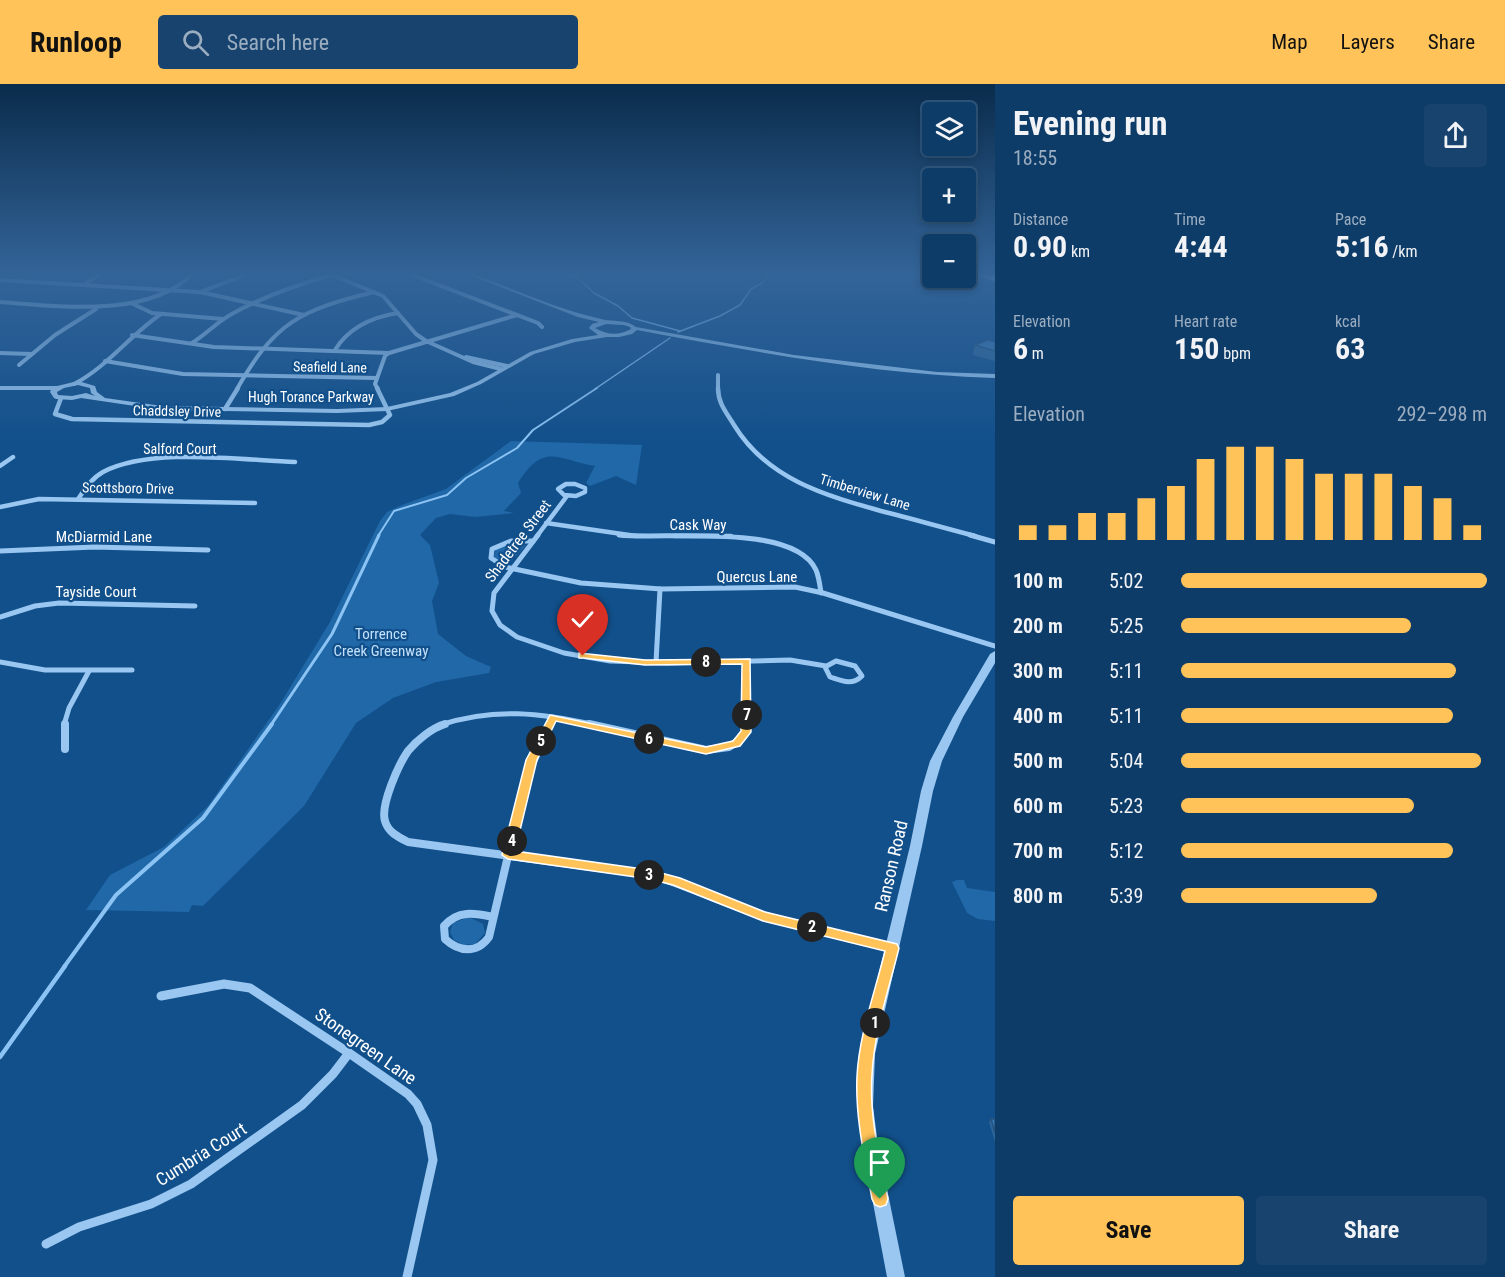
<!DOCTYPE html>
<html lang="en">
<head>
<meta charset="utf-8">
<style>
  body { margin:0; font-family:"Roboto Condensed",sans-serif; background:#17436e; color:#f1f3f6; height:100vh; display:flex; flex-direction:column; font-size:22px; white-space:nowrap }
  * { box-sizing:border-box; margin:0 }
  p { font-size:20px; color:#9badc0 }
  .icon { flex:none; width:33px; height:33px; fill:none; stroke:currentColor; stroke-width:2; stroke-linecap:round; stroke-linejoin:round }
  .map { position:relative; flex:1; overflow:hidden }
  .side { display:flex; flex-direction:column; background:#0e3c68; width:510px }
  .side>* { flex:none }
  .controls { position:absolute; left:922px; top:18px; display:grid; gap:12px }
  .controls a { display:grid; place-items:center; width:54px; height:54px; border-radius:6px; background:#0e3c68; box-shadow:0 3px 9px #0003,0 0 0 2px #2e567c; font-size:30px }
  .pin { position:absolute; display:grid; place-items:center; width:51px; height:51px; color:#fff; margin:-62px -26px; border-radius:50% 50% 50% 0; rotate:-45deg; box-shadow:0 0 6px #0007 }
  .pin .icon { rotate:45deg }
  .km { position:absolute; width:30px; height:30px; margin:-15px; border-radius:50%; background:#222; color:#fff; font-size:16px; line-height:30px; text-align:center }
  .round { display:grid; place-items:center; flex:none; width:63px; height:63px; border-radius:6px; background:#17436e }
  .head { display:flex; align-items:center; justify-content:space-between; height:102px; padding:0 18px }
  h1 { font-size:33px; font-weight:700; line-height:45px }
  .stats { display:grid; grid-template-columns:repeat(3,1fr); gap:9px; height:102px; padding:6px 18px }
  .stats div { display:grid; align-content:center }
  .stats b { font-size:30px; font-weight:700 }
  .stats small { font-size:16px; font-weight:400 }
  .stats p { font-size:16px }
  .chart { height:168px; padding:12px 18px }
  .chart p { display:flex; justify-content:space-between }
  .chart svg { width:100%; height:108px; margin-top:6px; stroke:#ffc359; stroke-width:6 }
  .cta { display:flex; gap:12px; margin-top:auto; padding:12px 18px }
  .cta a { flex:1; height:69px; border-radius:6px; background:#ffc359; color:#111; font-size:24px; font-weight:700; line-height:69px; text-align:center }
  .cta a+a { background:#17436e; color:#f1f3f6 }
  ul { padding:0 18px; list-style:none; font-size:20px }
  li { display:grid; grid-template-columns:96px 72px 1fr; align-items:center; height:45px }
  li i { height:15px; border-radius:8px; background:#ffc359 }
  header { display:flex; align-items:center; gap:36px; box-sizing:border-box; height:84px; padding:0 30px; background:#ffc359; color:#111 }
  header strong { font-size:28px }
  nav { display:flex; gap:33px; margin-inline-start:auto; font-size:21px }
  .search { width:420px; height:54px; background:#17436e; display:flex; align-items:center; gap:15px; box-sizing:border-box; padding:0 21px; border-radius:6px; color:#9badc0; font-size:22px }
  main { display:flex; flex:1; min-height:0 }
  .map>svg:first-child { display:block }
  .green { fill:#2168a8 }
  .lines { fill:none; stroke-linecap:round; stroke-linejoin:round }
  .stream-far4 { stroke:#8bc3f4; stroke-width:1.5 }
  .stream-far3 { stroke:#8bc3f4; stroke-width:2 }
  .stream-far2 { stroke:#8bc3f4; stroke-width:3 }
  .stream-far1 { stroke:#8bc3f4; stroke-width:4 }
  .stream { stroke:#8bc3f4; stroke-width:4.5 }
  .minor-far4 { stroke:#99c7f1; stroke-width:4 }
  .minor-far3 { stroke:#99c7f1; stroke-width:4.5 }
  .minor-far2 { stroke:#99c7f1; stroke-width:5 }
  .minor-far1 { stroke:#99c7f1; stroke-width:8 }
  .minor { stroke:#99c7f1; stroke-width:9 }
  .tertiary { fill:#99c7f1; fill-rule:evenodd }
  .motorway { fill:#fff; fill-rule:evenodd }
  .wall { fill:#2e6699 }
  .building { fill:#3677b2; stroke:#26537d; stroke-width:1.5 }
  .route { fill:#ffc359; stroke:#fff; stroke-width:1.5 }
  .labels { text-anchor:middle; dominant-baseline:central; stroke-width:4.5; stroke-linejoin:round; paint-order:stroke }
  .far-street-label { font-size:14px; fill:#fff; stroke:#12508b }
  .street-label { font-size:15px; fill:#fff; stroke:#12508b }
  .park-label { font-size:15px; fill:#c0e0fc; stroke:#12508b }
  .near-street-label { font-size:18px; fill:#fff; stroke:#12508b }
</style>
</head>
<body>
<header>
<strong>Runloop</strong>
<div class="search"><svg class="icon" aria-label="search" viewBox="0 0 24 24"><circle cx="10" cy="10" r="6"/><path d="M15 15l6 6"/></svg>Search here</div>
<nav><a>Map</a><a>Layers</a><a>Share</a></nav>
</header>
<main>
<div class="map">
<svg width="995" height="1193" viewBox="0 0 995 1193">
  <rect width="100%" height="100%" fill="#12508b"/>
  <g class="green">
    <path d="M511 357 642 361 636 401 616 392 590 402 586 399 595 382C558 376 544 357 518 399L521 409 504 427 514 429 475 433 450 430 436 434 420 451 430 461 439 499 432 517 438 550 466 572 491 583 489 589 436 598 393 614 356 639 304 722 203 822 192 821 189 828 86 826 110 791 164 763 208 722 280 620 330 538 380 437 387 428 402 421 446 405Z"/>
    <path d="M507 459 526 461 507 482 494 473 496 465Z"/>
    <path d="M957 796H964L967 804 995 808V837L978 835 967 829 952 798Z"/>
    <path d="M469 833 483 840 485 849 475 860 464 861 454 856 450 848 453 839Z"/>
  </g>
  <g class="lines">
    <g class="stream-far4">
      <path d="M568 190 578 194 594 209 618 222 632 234 680 247"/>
      <path d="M678 248 720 232 740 221 751 205 762 199 769 190"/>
      <path d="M595 305 670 254"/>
    </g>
    <path class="stream-far3" d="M378 452 394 427 447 411 466 394 517 364 533 346 597 304"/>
    <path class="stream-far2" d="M271 641 332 550 379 451"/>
    <path class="stream-far1" d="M64 883 116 811 203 734 272 640"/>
    <path class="stream" d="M0 973 65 882"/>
    <g class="minor-far4">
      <path d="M410 190 538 239 542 243"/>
      <path d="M332 191 383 212 416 250 426 257 473 278 501 285"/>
      <path d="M0 196 200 208 304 231"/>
      <path d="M85 200 100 190"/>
      <path d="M200 208 248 190"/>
      <path d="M0 218C57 222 148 235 192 190"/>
      <path d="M133 220 152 229 223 235"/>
      <path d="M132 251 214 263 389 269"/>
      <path d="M192 259C205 251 216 239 230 231 263 212 299 200 335 190"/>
      <path d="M335 266C349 243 372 233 398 229"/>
      <path d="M0 269 32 270"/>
      <path d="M466 273 507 282"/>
      <path d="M105 277 183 290 376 294"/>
      <path d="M19 281 55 251 96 225"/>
      <path d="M718 291V305"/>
      <path d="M74 300C107 283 130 251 161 230"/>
      <path d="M237 305C275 238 300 226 374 208"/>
      <path d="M378 305 375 300 385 272 389 269 517 231"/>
    </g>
    <g class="minor-far3">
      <path d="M718 304C718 319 726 328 734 341 767 395 824 411 881 427 913 435 944 444 975 452"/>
      <path d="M61 314 55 330 72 335 369 341 382 338 390 331 377 304"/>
      <path d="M225 325 238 304"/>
      <path d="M0 382 13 373"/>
      <path d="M566 400H575L585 404V408L576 412 564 411 558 405Z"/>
      <path d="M78 415C85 405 92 394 103 388 151 363 241 376 295 378"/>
      <path d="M0 423 39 415 255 419"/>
      <path d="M546 439 636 452"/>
      <path d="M537 452 567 412"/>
      <path d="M674 452H731"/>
    </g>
    <g class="minor-far2">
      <path d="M538 451 494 509 492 527 500 541 517 553 564 569 610 577 667 579 790 576 826 582"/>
      <path d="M619 451C664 456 794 438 816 486 819 493 820 502 821 509"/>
      <path d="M970 451 995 458"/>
      <path d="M533 457H511L492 465 491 474 505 483 581 499 661 505 795 503 823 509 995 562"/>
      <path d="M0 467 95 463 208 466"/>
      <path d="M0 533 35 522 59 519 195 522"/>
      <path d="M836 577 855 582 862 592C852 602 842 597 830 593L825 583Z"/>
      <path d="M0 578 45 586H132"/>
      <path d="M656 578 660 505"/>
      <path d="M64 641 69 624 89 587"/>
      <path d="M440 641C495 623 541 629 596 641"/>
      <path d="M549 641 553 633"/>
      <path d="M746 641 747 577"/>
    </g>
    <g class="minor-far1">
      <path d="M65 640V665"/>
      <path d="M445 640C432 644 417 656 408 667 399 680 380 721 385 737 388 748 398 753 408 758L650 791C681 799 710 814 741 824 790 841 842 850 892 864"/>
      <path d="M589 640 706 666 729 663 738 657 746 648V640"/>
      <path d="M493 833C474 829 458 826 444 842L445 855C459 868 477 870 489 853L527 691 550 640"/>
    </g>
    <g class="minor">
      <path d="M161 912 224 900 250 904 349 969 408 1010 417 1020 427 1041 433 1076 407 1193"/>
      <path d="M46 1160 79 1143 151 1120 191 1100 302 1021 333 990 349 969"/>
    </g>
    <g class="tertiary">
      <path d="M467 190H474C516 206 557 225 601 235 613 238 626 235 636 243L794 271 937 288 995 290V294C873 290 756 268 637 246L632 250 619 253H607L575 258 534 270 481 300 454 312 387 327 337 329 162 326 81 314 72 316 56 315 54 314 50 308 51 306H0V302H57L78 297 95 302 97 308 105 314 162 322 337 325 387 323 450 309 477 298 530 268 572 255 598 251 589 244 592 240 599 238 578 233ZM606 240 624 241 630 243 631 245C619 252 607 251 595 244ZM78 301 90 304 91 309 95 312 86 309 72 312 58 311 57 308 64 304Z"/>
      <path d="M995 567V579L963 633 942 677 933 707 922 762 875 970 873 1022 878 1061 905 1193H887L862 1061 857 1022 859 970 910 762 921 707 930 677 953 633 990 570Z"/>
    </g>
    <path class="motorway" d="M975 190 995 191V197L976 192Z"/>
  </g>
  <g class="wall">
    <path d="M995 258V277L973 271 975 261Z"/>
    <path d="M991 1035H995V1058L989 1038Z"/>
  </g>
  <g class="building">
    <path d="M988 256 995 258V267L975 261Z"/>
    <path d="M991 1035H995V1049Z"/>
  </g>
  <linearGradient id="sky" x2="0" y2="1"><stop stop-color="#0a2c4c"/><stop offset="0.53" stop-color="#336498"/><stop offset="1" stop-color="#336498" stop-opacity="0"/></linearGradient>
  <rect width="995" height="357" fill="url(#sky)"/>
  <path class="route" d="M579 569 645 576 750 575 751 648 740 662 706 670 556 637 537 676 515 767 650 786 680 794 765 828 897 860 899 864C889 905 874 948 872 991 869 1032 880 1076 888 1115L886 1121 880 1123 875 1121 872 1115C865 1076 855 1033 857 992 859 951 875 908 885 867L763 837 673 801 650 795 508 775 502 771 526 676 550 631 706 663 733 657 741 647 742 580 645 581 583 574H579Z"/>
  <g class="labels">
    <g class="far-street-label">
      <text transform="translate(330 283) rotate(1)">Seafield Lane</text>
      <text x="311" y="313">Hugh Torance Parkway</text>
      <text transform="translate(177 327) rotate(1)">Chaddsley Drive</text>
      <text x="180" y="365">Salford Court</text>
      <text transform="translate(128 404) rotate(1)">Scottsboro Drive</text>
      <text transform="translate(865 408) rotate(17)">Timberview Lane</text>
    </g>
    <g class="street-label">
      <text x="698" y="441">Cask Way</text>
      <text x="104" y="453">McDiarmid Lane</text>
      <text transform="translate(518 457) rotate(-53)">Shadetree Street</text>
      <text x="757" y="493">Quercus Lane</text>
      <text x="96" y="508">Tayside Court</text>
    </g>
    <g class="park-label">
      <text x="381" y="550">Torrence<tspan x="381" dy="17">Creek Greenway</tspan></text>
    </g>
    <g class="near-street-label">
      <text transform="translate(891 782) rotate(-77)">Ranson Road</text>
      <text transform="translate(366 962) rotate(35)">Stonegreen Lane</text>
      <text transform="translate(201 1070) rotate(-32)">Cumbria Court</text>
    </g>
  </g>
</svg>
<div class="controls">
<a><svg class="icon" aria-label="layers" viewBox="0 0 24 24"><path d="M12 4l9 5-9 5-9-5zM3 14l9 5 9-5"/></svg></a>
<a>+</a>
<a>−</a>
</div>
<div class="pin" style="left:880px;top:1115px;background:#1e9e55"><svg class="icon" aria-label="arrive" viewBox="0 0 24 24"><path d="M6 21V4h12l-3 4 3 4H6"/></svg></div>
<div class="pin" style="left:583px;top:572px;background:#d93025"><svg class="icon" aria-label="check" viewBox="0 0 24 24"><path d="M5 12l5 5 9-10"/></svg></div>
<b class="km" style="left:875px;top:939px">1</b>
<b class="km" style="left:812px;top:843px">2</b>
<b class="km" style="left:649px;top:791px">3</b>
<b class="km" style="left:512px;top:757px">4</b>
<b class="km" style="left:541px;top:657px">5</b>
<b class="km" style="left:649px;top:655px">6</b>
<b class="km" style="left:747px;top:631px">7</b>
<b class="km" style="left:706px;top:578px">8</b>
</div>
<section class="side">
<div class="head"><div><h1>Evening run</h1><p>18:55</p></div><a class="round"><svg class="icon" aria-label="share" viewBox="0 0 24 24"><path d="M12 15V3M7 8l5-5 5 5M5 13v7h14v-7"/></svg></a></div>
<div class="stats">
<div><p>Distance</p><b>0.90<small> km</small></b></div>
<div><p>Time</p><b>4:44</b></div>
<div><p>Pace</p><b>5:16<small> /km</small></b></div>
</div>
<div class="stats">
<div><p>Elevation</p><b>6<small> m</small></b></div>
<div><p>Heart rate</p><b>150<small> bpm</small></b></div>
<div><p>kcal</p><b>63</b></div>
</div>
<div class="chart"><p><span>Elevation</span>292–298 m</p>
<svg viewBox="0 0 160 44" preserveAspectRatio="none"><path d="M5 44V38M15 44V38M25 44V33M35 44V33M45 44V27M55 44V22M65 44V11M75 44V6M85 44V6M95 44V11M105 44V17M115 44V17M125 44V17M135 44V22M145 44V27M155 44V38"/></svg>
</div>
<ul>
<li><b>100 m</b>5:02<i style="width:100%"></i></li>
<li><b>200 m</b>5:25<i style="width:75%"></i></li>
<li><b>300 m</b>5:11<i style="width:90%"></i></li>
<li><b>400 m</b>5:11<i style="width:89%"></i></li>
<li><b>500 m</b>5:04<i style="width:98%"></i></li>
<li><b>600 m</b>5:23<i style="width:76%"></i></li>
<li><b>700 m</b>5:12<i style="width:89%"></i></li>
<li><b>800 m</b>5:39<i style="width:64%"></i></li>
</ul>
<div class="cta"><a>Save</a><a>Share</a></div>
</section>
</main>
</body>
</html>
